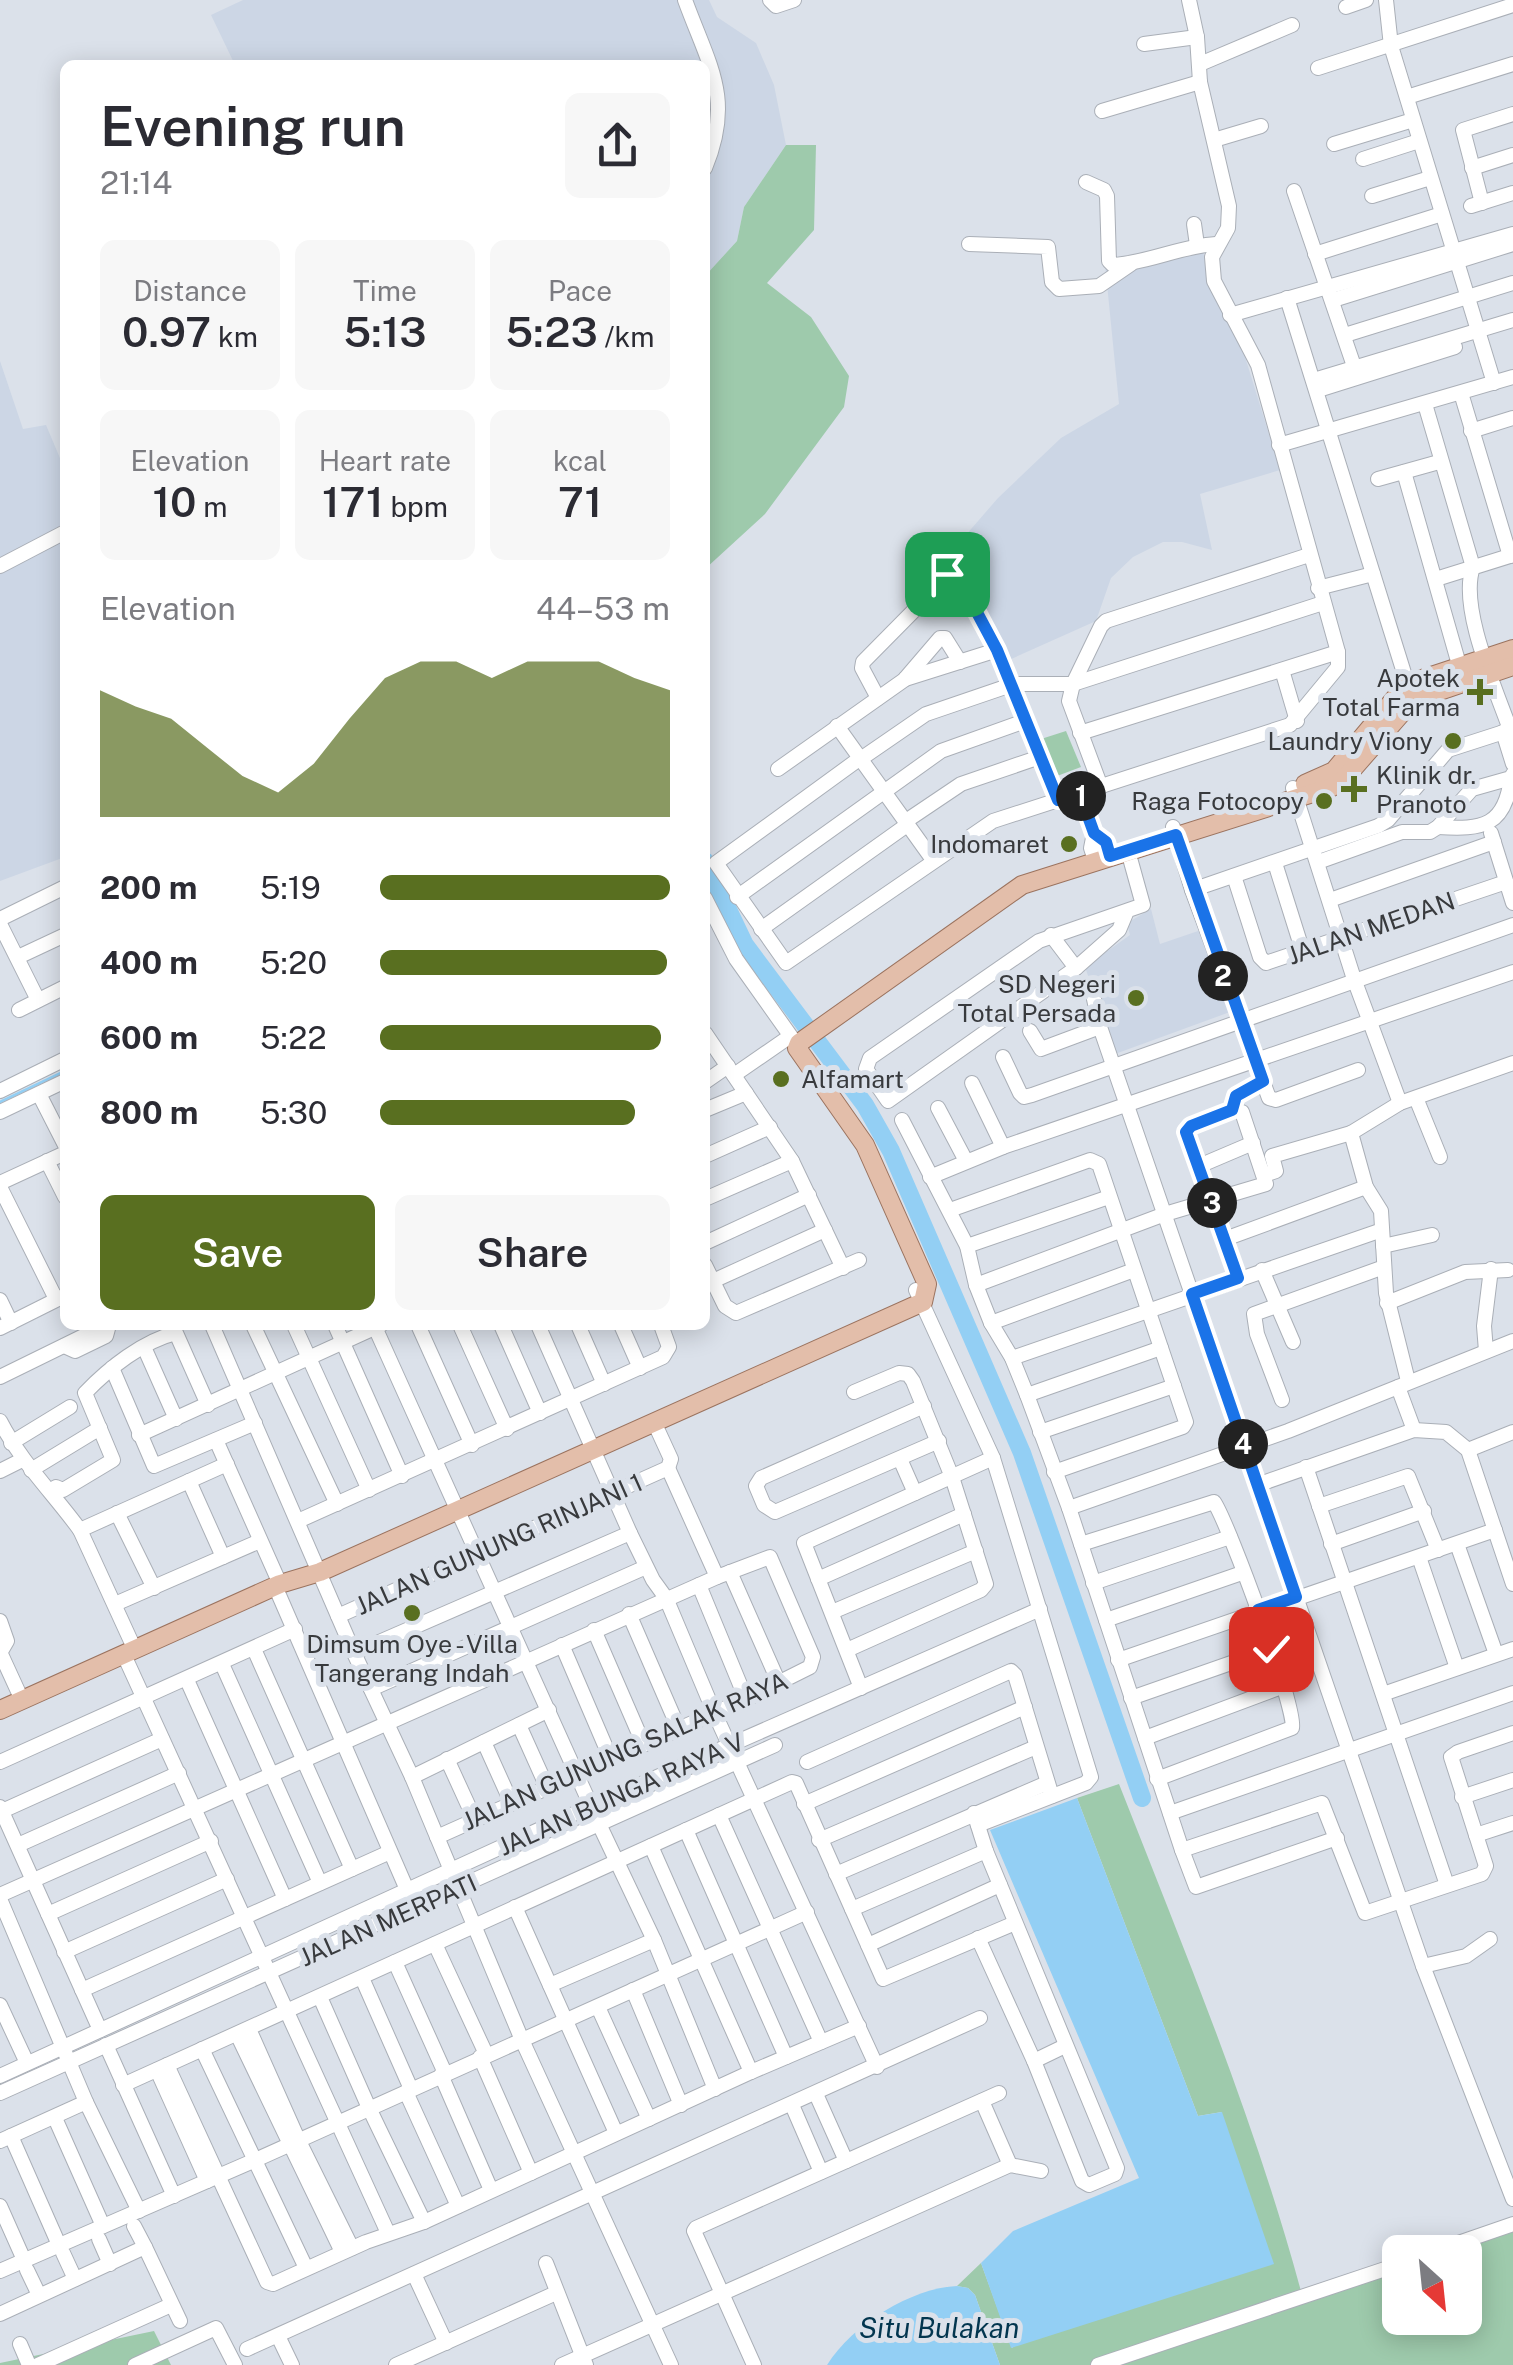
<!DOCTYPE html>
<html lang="en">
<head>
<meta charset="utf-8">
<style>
  body { margin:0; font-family:"Public Sans",sans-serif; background:#f7f7f7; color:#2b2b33; height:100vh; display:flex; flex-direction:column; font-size:38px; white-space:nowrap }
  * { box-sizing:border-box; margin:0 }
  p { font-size:32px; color:#7c7c81 }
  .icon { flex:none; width:55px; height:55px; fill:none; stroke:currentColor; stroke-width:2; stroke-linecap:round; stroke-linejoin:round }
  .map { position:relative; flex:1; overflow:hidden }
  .side { position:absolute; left:60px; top:60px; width:650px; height:1270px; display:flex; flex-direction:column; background:#fff; border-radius:15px; box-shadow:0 5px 25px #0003 }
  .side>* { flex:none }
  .needle { width:65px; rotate:153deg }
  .tools { position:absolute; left:1382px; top:2235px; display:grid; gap:20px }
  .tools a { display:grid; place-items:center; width:100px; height:100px; border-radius:15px; background:#fff; box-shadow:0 5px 25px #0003; font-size:50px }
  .pin { position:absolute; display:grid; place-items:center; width:85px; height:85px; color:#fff; margin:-42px; border-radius:20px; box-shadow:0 5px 15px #0006 }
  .km { position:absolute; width:50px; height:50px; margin:-25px; border-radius:50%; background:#222; color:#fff; font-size:28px; line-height:50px; text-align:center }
  .round { display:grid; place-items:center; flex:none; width:105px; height:105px; border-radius:15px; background:#f7f7f7 }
  .head { display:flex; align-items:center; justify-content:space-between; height:170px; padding:0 40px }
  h1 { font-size:55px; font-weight:600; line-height:75px }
  .stats { display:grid; grid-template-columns:repeat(3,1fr); gap:15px; height:170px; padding:10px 40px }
  .stats div { display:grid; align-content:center; border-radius:15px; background:#f7f7f7; text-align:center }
  .stats b { font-size:42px; font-weight:600 }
  .stats small { font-size:28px; font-weight:400 }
  .stats p { font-size:28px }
  .chart { height:280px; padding:20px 40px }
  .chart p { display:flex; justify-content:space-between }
  .chart svg { width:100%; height:180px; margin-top:10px; fill:#596f20; opacity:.7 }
  .cta { display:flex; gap:20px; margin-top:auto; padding:20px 40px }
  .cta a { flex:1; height:115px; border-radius:15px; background:#596f20; color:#fff; font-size:40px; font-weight:600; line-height:115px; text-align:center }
  .cta a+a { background:#f7f7f7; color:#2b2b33 }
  ul { padding:0 40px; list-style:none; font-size:32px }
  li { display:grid; grid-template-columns:160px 120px 1fr; align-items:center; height:75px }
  li i { height:25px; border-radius:12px; background:#596f20 }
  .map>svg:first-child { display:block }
  .built { fill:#ccd6e5 }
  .green { fill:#9ecaac }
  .water { fill:#93cff4 }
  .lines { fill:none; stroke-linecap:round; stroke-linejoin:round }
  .stream { stroke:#93cff4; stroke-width:2.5 }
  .river { stroke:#93cff4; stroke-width:18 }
  .minor-casing { stroke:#aaafb7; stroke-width:16 }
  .major-casing { stroke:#9b735f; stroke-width:20 }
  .minor { stroke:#fff; stroke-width:14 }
  .major { stroke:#e3beaa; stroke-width:18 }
  .route-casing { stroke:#fff; stroke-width:20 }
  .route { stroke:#1a73e8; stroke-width:12 }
  .poi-dot { fill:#596f20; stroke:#dbe1ea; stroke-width:4 }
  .labels { text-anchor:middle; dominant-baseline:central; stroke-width:10; stroke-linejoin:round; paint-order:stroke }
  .poi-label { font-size:25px; fill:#383a3d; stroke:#dbe1ea; text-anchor:end }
  .street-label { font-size:25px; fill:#383a3d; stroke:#dbe1ea }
  .water-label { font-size:28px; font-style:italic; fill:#03364f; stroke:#dbe1ea }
</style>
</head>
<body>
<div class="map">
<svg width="1513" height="2365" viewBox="0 0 1513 2365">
  <rect width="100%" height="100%" fill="#dbe1ea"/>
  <g class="built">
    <path d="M243 0H709L717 17 756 43 774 85 786 145 744 207 737 241 705 276V65H235L211 15Z"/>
    <path d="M1203 250 1209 286 1242 347 1280 470 1200 494 1212 550 1182 542H1163L1133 557 1111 578 1096 621 1009 660 952 551 998 498 1061 438 1119 404 1105 264Z"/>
    <path d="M0 361 23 429 46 425 65 470V857L0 881Z"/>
    <path d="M1151 909 1160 944 1201 930 1230 1012 1115 1054 1085 967 1130 935 1127 923Z"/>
  </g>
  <g class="green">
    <path d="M786 145H816L814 230 767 283 811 317 849 376 844 407 765 514 705 569V276L737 241 744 207Z"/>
    <path d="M1066 731 1081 767 1057 776 1041 739Z"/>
    <path d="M1119 1784C1185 1952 1255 2120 1302 2295L1400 2263V2318H1465V2252H1432L1513 2226V2365H1000L975 2295 968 2288 957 2286 981 2263 1012 2348 1222 2112 1198 2116 1077 1798Z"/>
    <path d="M154 2331 171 2365H0V2363Z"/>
  </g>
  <g class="water">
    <path d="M1077 1798 1198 2116 1222 2112 1274 2264 1011 2348 981 2263 1013 2231 1139 2178 990 1830Z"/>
    <path d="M957 2286 968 2288 975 2295 1000 2365H827C852 2325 911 2288 957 2286Z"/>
  </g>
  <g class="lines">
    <path class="stream" d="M0 1102 65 1071"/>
    <path class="river" d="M705 861 745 945 865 1105 891 1151 1022 1453 1142 1798"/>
    <g class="minor-casing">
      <g id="minor">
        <path d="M685 0C709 66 734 98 705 168"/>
        <path d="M770 0 776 6 794 0"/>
        <path d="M1386 0 1391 46 1494 383"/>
        <path d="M1346 7 1366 0"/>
        <path d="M1144 44 1197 37"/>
        <path d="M1200 64 1292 25"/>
        <path d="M1318 68 1513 5"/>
        <path d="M1407 97 1513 64"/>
        <path d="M1102 111 1200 82"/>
        <path d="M1214 140 1261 126"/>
        <path d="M1334 144 1413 120"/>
        <path d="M1363 159 1419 141"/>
        <path d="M1472 168 1513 155"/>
        <path d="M1086 182 1104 190 1107 196 1109 261 1113 265C1148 263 1181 246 1216 244"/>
        <path d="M1294 191 1356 372"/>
        <path d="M1372 196 1430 178"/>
        <path d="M1482 203 1463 130 1513 114"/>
        <path d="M1471 206 1513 193"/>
        <path d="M1194 224 1197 245"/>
        <path d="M969 244 1048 247 1052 282 1059 289 1099 286 1131 264"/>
        <path d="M1315 254 1442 214"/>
        <path d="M1287 298 1409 689"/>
        <path d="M1333 300 1513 244"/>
        <path d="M1230 315 1513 234"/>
        <path d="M1345 335 1513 283"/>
        <path d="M1314 380 1513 320"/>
        <path d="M1318 390 1455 347"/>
        <path d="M1461 393 1510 556"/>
        <path d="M1425 404 1473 567C1458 609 1499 696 1513 738"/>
        <path d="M1471 431 1513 418"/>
        <path d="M1279 445 1513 377"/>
        <path d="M1404 472 1462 675"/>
        <path d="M1378 479 1439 462"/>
        <path d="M0 566 65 532"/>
        <path d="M1436 579 1513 555"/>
        <path d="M1318 588 1373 574"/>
        <path d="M1282 670 1297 721"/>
        <path d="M905 679 997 650"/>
        <path d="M1016 684H1073L1323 603"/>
        <path d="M878 698 862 668 863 662 954 570 997 650 1057 801"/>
        <path d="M837 726 933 860"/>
        <path d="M1503 732 1513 764"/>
        <path d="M1080 733 1338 652"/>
        <path d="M865 756 926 714 1011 685"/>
        <path d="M859 759 716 863 786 963 993 821 1290 725 1338 667V652L1258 365 1214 281 1212 257 1228 228 1229 206 1200 82 1197 37 1189 0"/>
        <path d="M778 769 904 680 940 638H945L960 662"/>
        <path d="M1101 787 1069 701 1073 684 1101 626 1106 621 1309 555"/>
        <path d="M1293 788 1354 979 1400 1103"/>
        <path d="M1080 794 1094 833 1091 848 1095 860"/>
        <path d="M909 819 961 784 1040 757"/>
        <path d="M1173 827 1192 890 1269 1098 1276 1100 1358 1070"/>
        <path d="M1438 827C1483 830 1505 826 1511 778"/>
        <path d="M1491 833 1513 903"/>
        <path d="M1318 862 1402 832H1430L1438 827 1472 789 1511 778 1513 774"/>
        <path d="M1275 863 1303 952"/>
        <path d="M1234 876 1260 957 1266 963 1506 882"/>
        <path d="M1192 890 1378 826 1388 820 1448 750 1510 730"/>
        <path d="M737 897 941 751 1025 721"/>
        <path d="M705 898 736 959 797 1045"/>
        <path d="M1330 900 1494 842"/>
        <path d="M1127 911 1119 930 1076 968 888 1101 866 1069 870 1058 1039 941 1143 905 1128 851"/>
        <path d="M0 919 65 887"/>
        <path d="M0 924 38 1000"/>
        <path d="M761 929 907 825"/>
        <path d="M1051 935 1076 968"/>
        <path d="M18 957 65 935"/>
        <path d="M1094 999 1100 1027 1423 1966 1513 2199"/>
        <path d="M19 1010 65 987"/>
        <path d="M1030 1031 1041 1049 1100 1027"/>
        <path d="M705 1033 792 1161 843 1268"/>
        <path d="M1003 1057 1020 1093 1024 1097 1032 1095 1513 925"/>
        <path d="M734 1075 789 1037"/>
        <path d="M705 1082 728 1066"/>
        <path d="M972 1083 1003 1147"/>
        <path d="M0 1091 65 1059"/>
        <path d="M39 1094 65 1145"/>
        <path d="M1416 1098 1440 1157"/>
        <path d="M938 1108 966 1161"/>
        <path d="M705 1110 746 1093"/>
        <path d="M0 1112 65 1081"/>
        <path d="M902 1120 967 1246 976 1285 991 1323 1012 1358 1027 1395 1069 1508 1106 1620"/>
        <path d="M705 1156 770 1127"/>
        <path d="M47 1161 65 1197"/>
        <path d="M1199 1166 1253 1143"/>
        <path d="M1264 1175 1276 1171 1272 1156 1351 1133"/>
        <path d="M930 1177 1003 1147 1513 972"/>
        <path d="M0 1183 65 1153"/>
        <path d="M0 1187 56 1299"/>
        <path d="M705 1199 792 1161"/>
        <path d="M950 1210 1090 1160 1099 1164 1186 1422 1183 1427 1054 1472"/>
        <path d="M1225 1239 1366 1187"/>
        <path d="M705 1243 809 1195"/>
        <path d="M967 1246 1109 1197"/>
        <path d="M1383 1246 1432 1235"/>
        <path d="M705 1265 725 1306 736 1313 859 1260"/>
        <path d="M1262 1270 1293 1342"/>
        <path d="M1238 1278 1186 1132 1191 1126 1232 1110 1236 1096 1263 1081"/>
        <path d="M713 1281 825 1230"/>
        <path d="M976 1285 1165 1214 1266 1184 1242 1112 1232 1110"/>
        <path d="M916 1290 993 1458 1091 1777 1086 1783 978 1825"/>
        <path d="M0 1300 11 1323"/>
        <path d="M1387 1303 1465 1272 1508 1270"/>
        <path d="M991 1323 1134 1270"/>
        <path d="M212 1325 354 1653 412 1777 522 2040 671 2365"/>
        <path d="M253 1325 337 1504"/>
        <path d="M294 1325 369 1490"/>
        <path d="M335 1325 402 1476"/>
        <path d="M374 1325 591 1806"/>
        <path d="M418 1325 472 1445"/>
        <path d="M460 1325 507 1429"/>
        <path d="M501 1325 540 1413"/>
        <path d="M538 1325 630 1533 653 1580 666 1598 714 1712 877 2067"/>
        <path d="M578 1325 604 1384"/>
        <path d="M621 1325 640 1368"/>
        <path d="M0 1328 64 1296"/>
        <path d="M64 1346 75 1351 106 1336 109 1325"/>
        <path d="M144 1347 176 1419"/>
        <path d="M1486 1351 1484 1326 1491 1269"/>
        <path d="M1012 1358 1382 1230"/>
        <path d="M112 1368 154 1466 255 1423"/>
        <path d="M0 1377 106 1325"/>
        <path d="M1408 1381 1386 1293 1381 1211 1366 1187 1351 1133 1400 1103 1513 1063"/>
        <path d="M1398 1387 1414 1430"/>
        <path d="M1027 1395 1161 1348"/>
        <path d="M1282 1400 1257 1334 1254 1314 1384 1267"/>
        <path d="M924 1406 761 1478 756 1486 764 1505 775 1512 939 1441"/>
        <path d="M0 1421C21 1462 53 1493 80 1530"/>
        <path d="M1040 1432 1174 1386"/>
        <path d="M139 1435 381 1325"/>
        <path d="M216 1440 280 1584"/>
        <path d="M11 1443 70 1407"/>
        <path d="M1468 1450 1513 1432"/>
        <path d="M900 1459 915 1493"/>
        <path d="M1306 1467 1447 1885"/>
        <path d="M31 1470 100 1428"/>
        <path d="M0 1471 22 1460"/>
        <path d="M189 1481 223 1557"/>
        <path d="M1257 1485 1414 1430 1446 1432 1468 1450 1513 1584"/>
        <path d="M51 1490 56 1487 63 1490 113 1460 85 1393C109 1368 143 1341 176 1333L208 1405"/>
        <path d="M1319 1506 1408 1476 1438 1550"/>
        <path d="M1069 1508 1288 1431 1513 1341"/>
        <path d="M117 1513 154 1588"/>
        <path d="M298 1521 663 1357 669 1347 661 1325"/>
        <path d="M1081 1544 1214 1502C1228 1522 1298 1712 1292 1728L1157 1779"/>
        <path d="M1331 1544 1424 1511"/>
        <path d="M1457 1544 1496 1654"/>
        <path d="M1419 1557 1457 1668"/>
        <path d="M730 1572 779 1683"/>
        <path d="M1242 1573 1106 1620 1182 1850 1196 1887 1337 1838"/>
        <path d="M818 1579 964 1514"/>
        <path d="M1093 1583 1230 1537"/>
        <path d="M699 1585 746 1699"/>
        <path d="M275 1586 408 1892"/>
        <path d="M115 1604 260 1541"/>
        <path d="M832 1612 976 1551"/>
        <path d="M629 1614 678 1727"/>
        <path d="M338 1616 668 1468 671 1459 654 1422"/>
        <path d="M0 1621 7 1641 0 1653"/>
        <path d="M594 1630 643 1743"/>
        <path d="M562 1645 610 1757"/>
        <path d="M254 1649 352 1869"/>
        <path d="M135 1650 80 1530 227 1464"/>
        <path d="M847 1650 981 1590 986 1584 952 1477 913 1381 908 1374 899 1373 854 1392"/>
        <path d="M0 1652 22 1700"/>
        <path d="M354 1653 630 1533"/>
        <path d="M124 1655 388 2233"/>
        <path d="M1118 1660 1495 1530"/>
        <path d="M222 1664 320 1883"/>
        <path d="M187 1680 285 1899"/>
        <path d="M861 1688 804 1543 993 1458"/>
        <path d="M371 1689 646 1567"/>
        <path d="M1383 1694 1513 1649"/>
        <path d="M1131 1698 1271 1649"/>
        <path d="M519 1725 546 1785"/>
        <path d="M1145 1738 1284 1686"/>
        <path d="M484 1742 511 1802"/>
        <path d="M447 1759 474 1818"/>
        <path d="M0 1762 295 1629"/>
        <path d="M807 1762 1011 1671 1015 1675 1052 1796"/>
        <path d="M412 1777 549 1710"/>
        <path d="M1462 1797 1513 1780"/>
        <path d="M804 1804 1025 1707"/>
        <path d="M0 1807 100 2030"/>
        <path d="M2 1811 162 1739"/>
        <path d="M974 1813 986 1851 1117 2168 1115 2174 1089 2185 1082 2181 1034 2061 978 1938"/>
        <path d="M1170 1813 1513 1693"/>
        <path d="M719 1815 821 2042"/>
        <path d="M599 1824 654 1940 715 2089"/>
        <path d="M686 1830 786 2057"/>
        <path d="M1476 1835 1513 1823"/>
        <path d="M437 1837 746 1699 810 1667 813 1657 770 1557 717 1577"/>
        <path d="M819 1840 1036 1747"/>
        <path d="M18 1845 179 1773"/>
        <path d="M651 1846 751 2072"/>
        <path d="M1182 1850 1322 1803 1365 1913 1482 1874 1486 1866 1451 1757 1458 1752 1513 1733"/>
        <path d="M836 1874 1047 1783"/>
        <path d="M0 1895 717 1577 668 1468"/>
        <path d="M0 1899 86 2102 139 2211"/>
        <path d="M515 1907 616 2133"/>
        <path d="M852 1909 986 1851"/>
        <path d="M48 1914 211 1841"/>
        <path d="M435 1944 486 2054"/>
        <path d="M868 1945 1000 1885"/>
        <path d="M64 1952 227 1879"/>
        <path d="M395 1962 445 2073"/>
        <path d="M1423 1966 1466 1956 1490 1939"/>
        <path d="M362 1978 411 2089"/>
        <path d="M550 1985 654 1940"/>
        <path d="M82 1990 390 1852"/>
        <path d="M633 1990 681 2105"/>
        <path d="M320 1997 369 2108 424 2222"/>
        <path d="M0 2005 27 2063"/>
        <path d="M598 2007 649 2119"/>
        <path d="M249 2029 298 2139 352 2248"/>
        <path d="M237 2034 342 2252"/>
        <path d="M106 2045 174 2196"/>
        <path d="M202 2049 306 2268"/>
        <path d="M480 2057 531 2173"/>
        <path d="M1034 2061 1065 2046"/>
        <path d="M167 2065 267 2282 273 2284 366 2242 424 2222 751 2072 859 2026"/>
        <path d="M157 2070 207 2181"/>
        <path d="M441 2075 491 2190"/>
        <path d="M0 2076 591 1806 1040 1609"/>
        <path d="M123 2085 792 1782 796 1783 883 1979 1015 1923"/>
        <path d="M406 2092 458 2206"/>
        <path d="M0 2093 775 1745"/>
        <path d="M816 2094 846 2161"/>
        <path d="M982 2101 1010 2165"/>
        <path d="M792 2105 821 2172"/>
        <path d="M55 2118 103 2226"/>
        <path d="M11 2136 59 2245"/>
        <path d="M0 2141 86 2102"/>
        <path d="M0 2206 24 2260"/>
        <path d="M134 2226 145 2247"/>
        <path d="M99 2239 110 2264"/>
        <path d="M1432 2252 1513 2224"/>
        <path d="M63 2253 75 2279"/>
        <path d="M546 2263 586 2365"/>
        <path d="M27 2270 39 2295"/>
        <path d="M0 2271 253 2161 807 1912"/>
        <path d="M414 2274 446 2343"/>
        <path d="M0 2314 145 2247 180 2321"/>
        <path d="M278 2336 292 2365"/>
        <path d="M20 2344 29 2365"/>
        <path d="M247 2349 980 2018"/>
        <path d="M38 2365 171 2305"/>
        <path d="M135 2365 216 2328 235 2365"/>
        <path d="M396 2365 556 2293"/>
        <path d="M562 2365 1010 2165 1041 2171"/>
        <path d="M754 2365 694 2231 696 2228 999 2093"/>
        <path d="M1098 2365 1400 2264"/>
      </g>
    </g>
    <g class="major-casing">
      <g id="major">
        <path d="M1305 784 1334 771 1407 684 1513 649"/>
        <path d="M0 1710 280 1584 320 1572 923 1302 927 1284 865 1145 797 1048 799 1043 1022 885 1332 787 1344 779 1413 700 1513 666"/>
      </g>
    </g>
    <use href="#minor" class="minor"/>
    <use href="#major" class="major"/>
  </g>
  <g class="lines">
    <g class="route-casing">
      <path id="route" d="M947 574 956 573 997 650 1058 800 1080 794 1094 833 1106 842 1110 856 1176 835 1263 1081 1236 1096 1232 1110 1191 1126 1186 1132 1238 1278 1192 1294 1296 1597 1258 1610 1271 1649"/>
    </g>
    <use href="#route" class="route"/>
  </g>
  <g class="poi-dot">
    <path d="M1475 677h10v10h10v10h-10v10h-10v-10h-10v-10h10z"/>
    <circle cx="1453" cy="741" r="10"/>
    <path d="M1349 774h10v10h10v10h-10v10h-10v-10h-10v-10h10z"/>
    <circle cx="1324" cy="801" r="10"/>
    <circle cx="1069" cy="844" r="10"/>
    <circle cx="1136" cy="998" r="10"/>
    <circle cx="781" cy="1079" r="10"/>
    <circle cx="412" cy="1613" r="10"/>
  </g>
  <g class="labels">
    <g class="poi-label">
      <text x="1460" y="678">Apotek<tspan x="1460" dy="29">Total Farma</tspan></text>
      <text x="1433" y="741">Laundry Viony</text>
      <text x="1376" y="775" text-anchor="start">Klinik dr.<tspan x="1376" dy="29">Pranoto</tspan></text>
      <text x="1304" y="801">Raga Fotocopy</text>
      <text x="1049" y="844">Indomaret</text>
      <text x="1116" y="984">SD Negeri<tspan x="1116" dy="29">Total Persada</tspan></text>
      <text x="801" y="1079" text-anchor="start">Alfamart</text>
      <text x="412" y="1644" text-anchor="middle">Dimsum Oye - Villa<tspan x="412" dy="29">Tangerang Indah</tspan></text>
    </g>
    <g class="street-label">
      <text transform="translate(1371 928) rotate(-19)">JALAN MEDAN</text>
      <text transform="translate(499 1544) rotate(-24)">JALAN GUNUNG RINJANI 1</text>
      <text transform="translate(625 1751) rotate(-24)">JALAN GUNUNG SALAK RAYA</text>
      <text transform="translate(621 1794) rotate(-24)">JALAN BUNGA RAYA V</text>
      <text transform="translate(388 1920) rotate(-24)">JALAN MERPATI</text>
    </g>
    <g class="water-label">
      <text x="939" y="2327">Situ Bulakan</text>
    </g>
  </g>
</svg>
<div class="tools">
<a><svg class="needle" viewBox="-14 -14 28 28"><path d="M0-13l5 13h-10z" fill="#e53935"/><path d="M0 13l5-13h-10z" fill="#7c7c81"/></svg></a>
</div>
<div class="pin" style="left:947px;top:574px;background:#1e9e55"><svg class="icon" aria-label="arrive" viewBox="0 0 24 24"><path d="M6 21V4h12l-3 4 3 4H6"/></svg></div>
<div class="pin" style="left:1271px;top:1649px;background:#d93025"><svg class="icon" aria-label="check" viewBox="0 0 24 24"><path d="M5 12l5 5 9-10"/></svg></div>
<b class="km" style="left:1081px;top:796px">1</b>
<b class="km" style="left:1223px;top:976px">2</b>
<b class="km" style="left:1212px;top:1203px">3</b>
<b class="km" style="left:1243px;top:1444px">4</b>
<section class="side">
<div class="head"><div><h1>Evening run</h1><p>21:14</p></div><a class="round"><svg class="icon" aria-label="share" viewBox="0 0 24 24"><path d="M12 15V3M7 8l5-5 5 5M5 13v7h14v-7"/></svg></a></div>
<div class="stats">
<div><p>Distance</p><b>0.97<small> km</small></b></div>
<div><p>Time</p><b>5:13</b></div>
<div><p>Pace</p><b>5:23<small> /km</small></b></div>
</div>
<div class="stats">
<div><p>Elevation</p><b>10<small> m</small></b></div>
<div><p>Heart rate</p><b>171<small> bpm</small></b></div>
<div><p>kcal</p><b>71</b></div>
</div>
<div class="chart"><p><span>Elevation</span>44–53 m</p>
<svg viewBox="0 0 160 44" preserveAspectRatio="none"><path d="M0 44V13L10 17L20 20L30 27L40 34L50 38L60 31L70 20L80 10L90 6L100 6L110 10L120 6L130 6L140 6L150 10L160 13V44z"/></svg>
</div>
<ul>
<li><b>200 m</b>5:19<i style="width:100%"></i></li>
<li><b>400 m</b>5:20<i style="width:99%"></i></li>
<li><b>600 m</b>5:22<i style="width:97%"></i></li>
<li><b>800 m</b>5:30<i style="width:88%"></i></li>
</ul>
<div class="cta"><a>Save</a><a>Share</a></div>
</section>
</div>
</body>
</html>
